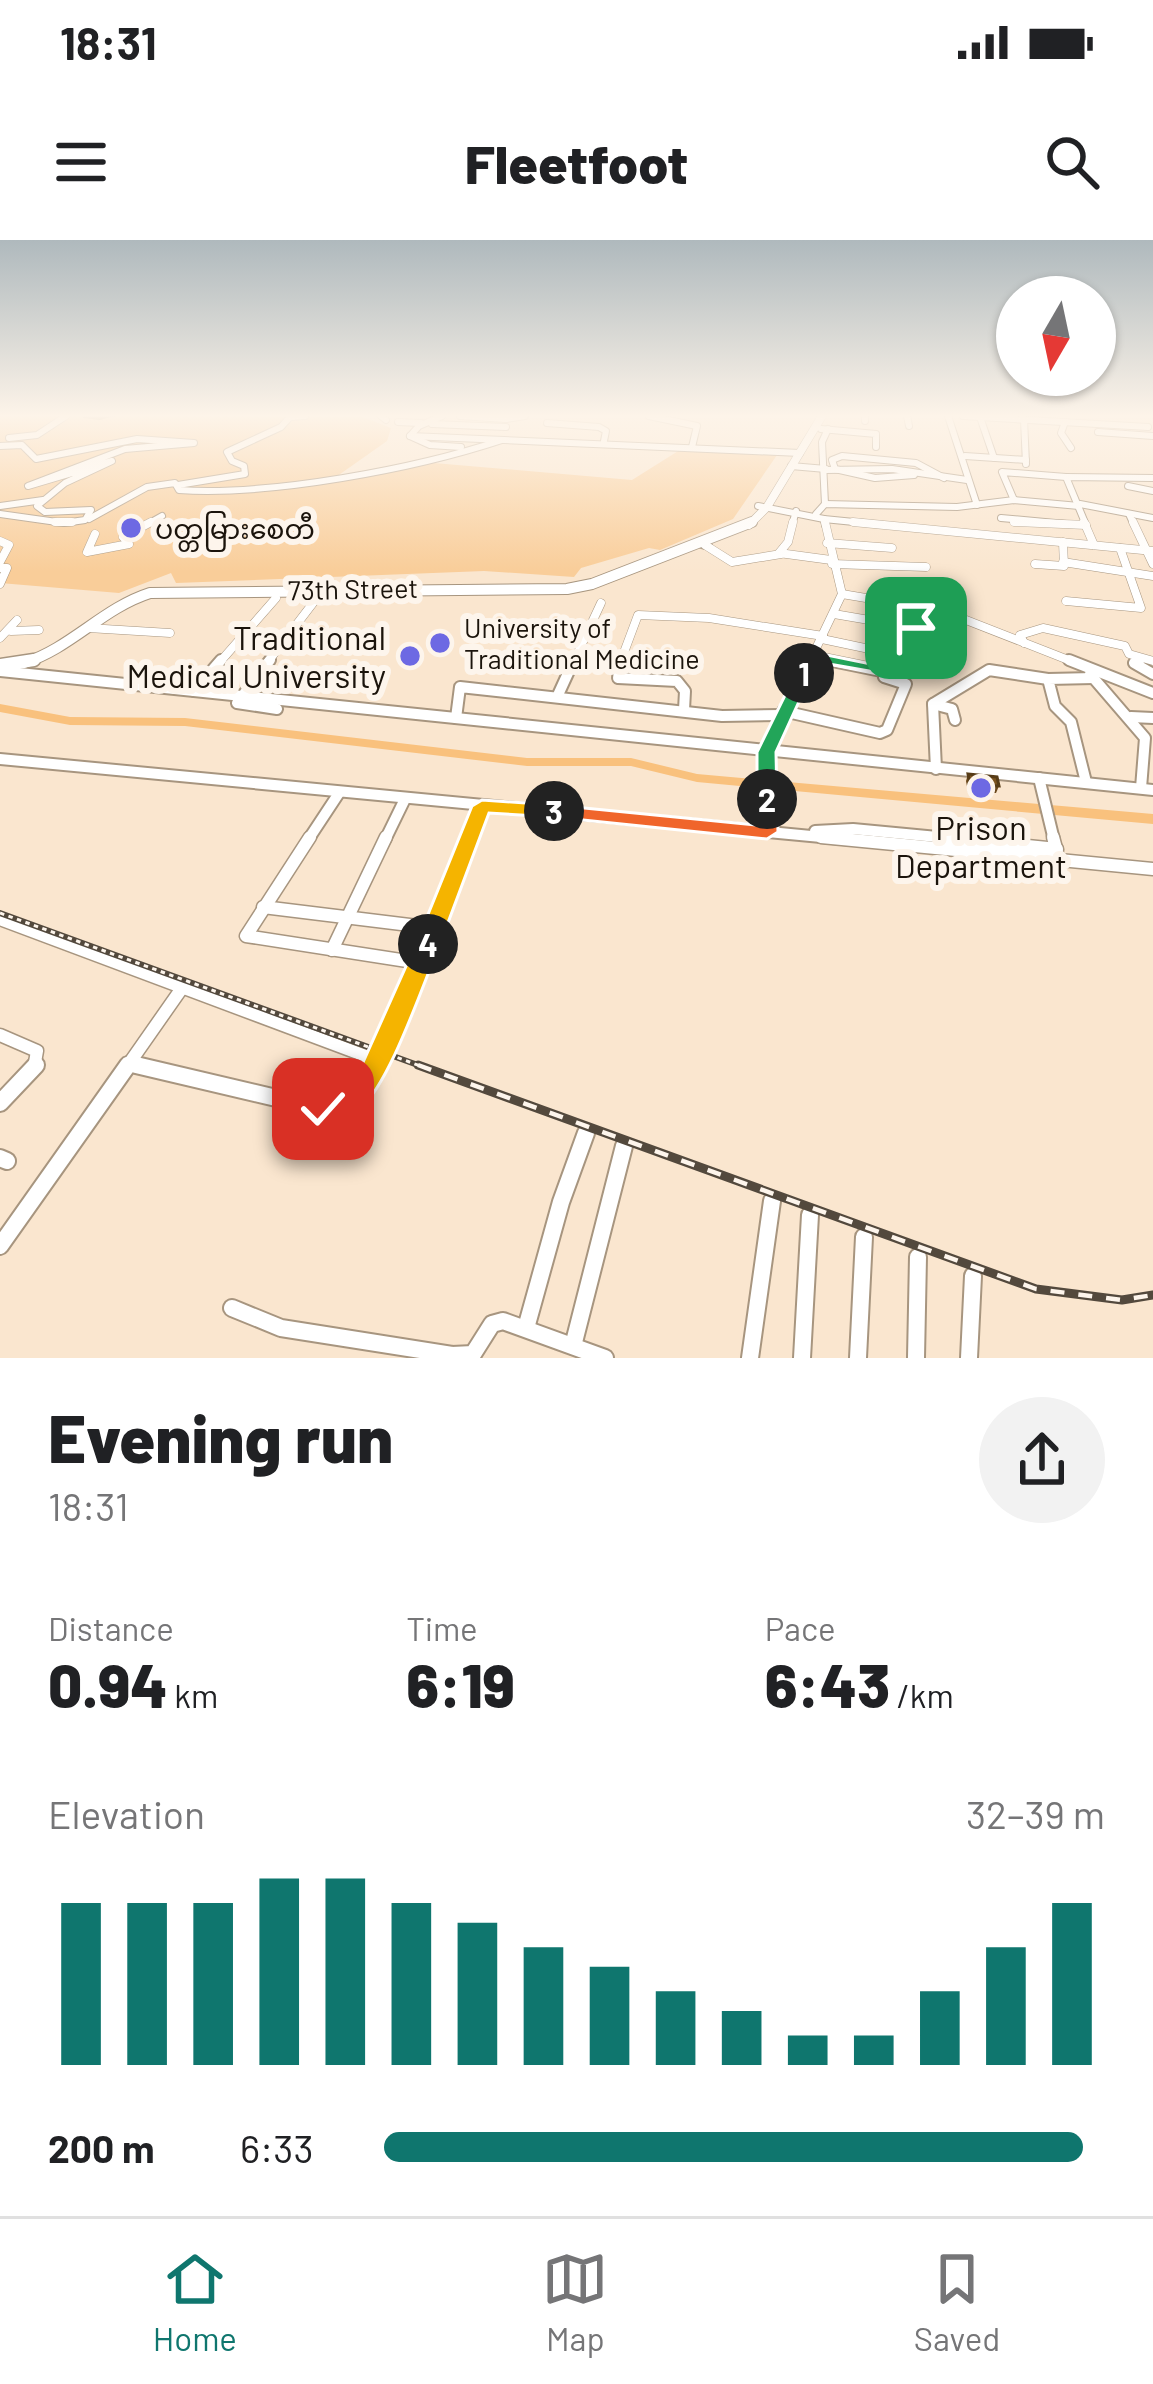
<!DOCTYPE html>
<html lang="en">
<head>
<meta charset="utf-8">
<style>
  body { margin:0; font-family:Barlow,"Noto Sans Myanmar",sans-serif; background:#f2f2f2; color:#202124; height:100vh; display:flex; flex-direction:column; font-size:45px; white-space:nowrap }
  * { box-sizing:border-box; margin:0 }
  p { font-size:39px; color:#757577 }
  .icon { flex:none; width:66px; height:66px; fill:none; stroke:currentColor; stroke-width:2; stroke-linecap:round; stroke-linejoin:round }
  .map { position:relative; height:1118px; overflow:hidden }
  .sheet { display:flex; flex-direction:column; background:#fff; flex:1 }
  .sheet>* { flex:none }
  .needle { width:78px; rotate:189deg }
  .controls { position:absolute; left:996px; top:36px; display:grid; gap:24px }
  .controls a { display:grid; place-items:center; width:120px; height:120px; border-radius:50%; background:#fff; box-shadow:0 3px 9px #0004; font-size:60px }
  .pin { position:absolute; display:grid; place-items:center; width:102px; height:102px; color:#fff; margin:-51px; border-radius:24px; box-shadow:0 6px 18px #0006 }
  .km { position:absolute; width:60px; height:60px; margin:-30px; border-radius:50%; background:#222; color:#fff; font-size:33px; line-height:60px; text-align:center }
  .round { display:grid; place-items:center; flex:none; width:126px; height:126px; border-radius:63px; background:#f2f2f2 }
  .head { display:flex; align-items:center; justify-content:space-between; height:204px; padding:0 48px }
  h1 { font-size:66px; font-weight:800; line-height:90px }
  .figures { display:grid; grid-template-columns:repeat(3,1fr); gap:18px; height:204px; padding:12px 48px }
  .figures div { display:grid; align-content:center }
  .figures b { font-size:60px; font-weight:800 }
  .figures small { font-size:33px; font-weight:400 }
  .figures p { font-size:33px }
  .chart { height:336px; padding:24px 48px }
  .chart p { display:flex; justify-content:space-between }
  .chart svg { width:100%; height:216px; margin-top:12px; stroke:#0f766e; stroke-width:6 }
  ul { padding:0 48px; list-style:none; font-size:39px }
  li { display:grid; grid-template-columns:192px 144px 1fr; align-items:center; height:90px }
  li i { height:30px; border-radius:15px; background:#0f766e }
  .status { display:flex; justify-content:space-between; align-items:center; height:84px; padding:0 60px; background:#fff; direction:ltr }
  .status svg { height:33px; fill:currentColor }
  header { display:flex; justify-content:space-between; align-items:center; height:156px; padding:0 48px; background:#fff; font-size:54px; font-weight:800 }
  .dock { display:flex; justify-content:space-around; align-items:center; height:168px; border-top:3px solid #e0e0e0; background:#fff; font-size:33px; color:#757577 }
  .dock a { display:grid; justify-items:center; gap:6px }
  .dock .selected { color:#0f766e }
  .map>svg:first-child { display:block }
  .green { fill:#f9cd99 }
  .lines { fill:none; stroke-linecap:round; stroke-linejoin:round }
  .river { fill:#f9c17d; fill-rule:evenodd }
  .minor-far4-casing { stroke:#a7957f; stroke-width:8 }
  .minor-far3-casing { stroke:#a7957f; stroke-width:9 }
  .minor-far2-casing { stroke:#a7957f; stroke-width:14 }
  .minor-far1-casing { stroke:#a7957f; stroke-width:15 }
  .minor-casing { stroke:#a7957f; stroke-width:20 }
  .major-far2-casing { stroke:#a7957f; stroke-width:9 }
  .major-far1-casing { stroke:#a7957f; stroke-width:12 }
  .major-casing { stroke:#a7957f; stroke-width:15 }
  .highway-casing { stroke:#a7957f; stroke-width:4 }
  .minor-far4 { stroke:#fff; stroke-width:6 }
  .minor-far3 { stroke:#fff; stroke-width:8 }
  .minor-far2 { stroke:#fff; stroke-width:10 }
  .minor-far1 { stroke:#fff; stroke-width:12 }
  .minor { stroke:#fff; stroke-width:16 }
  .major-far2 { stroke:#fff; stroke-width:8 }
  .major-far1 { stroke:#fff; stroke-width:10 }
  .major { stroke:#fff; stroke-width:12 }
  .highway { fill:#fff; fill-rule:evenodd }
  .rail-far1-casing { stroke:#53493d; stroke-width:6 }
  .rail-casing { stroke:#53493d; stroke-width:9 }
  .rail-far1 { stroke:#fdf5ec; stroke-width:3; stroke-dasharray:4.5; stroke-linecap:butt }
  .rail { stroke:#fdf5ec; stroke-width:4.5; stroke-dasharray:14; stroke-linecap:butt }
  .wall { fill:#6b491c }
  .building { fill:#7c5520; stroke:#573c16; stroke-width:3 }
  .split-1 { fill:#22a559; stroke:#fff; stroke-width:3 }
  .split-2 { fill:#22a559; stroke:#fff; stroke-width:3 }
  .split-3 { fill:#f0652b; stroke:#fff; stroke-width:3 }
  .split-4 { fill:#f5b400; stroke:#fff; stroke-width:3 }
  .split-5 { fill:#f5b400; stroke:#fff; stroke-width:3 }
  .poi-dot { fill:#6d69e3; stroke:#fdf5ec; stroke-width:4.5 }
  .labels { text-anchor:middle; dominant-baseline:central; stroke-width:12; stroke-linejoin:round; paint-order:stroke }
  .far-poi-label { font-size:27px; fill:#1b140c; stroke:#fdf5ec; text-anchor:start }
  .far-street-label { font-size:27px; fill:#1b140c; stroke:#fdf5ec }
  .poi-label { font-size:33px; fill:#1b140c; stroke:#fdf5ec; text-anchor:end }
</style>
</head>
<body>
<div class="status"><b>18:31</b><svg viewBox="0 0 49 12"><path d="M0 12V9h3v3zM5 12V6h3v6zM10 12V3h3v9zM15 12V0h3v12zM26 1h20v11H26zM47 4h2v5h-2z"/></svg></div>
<header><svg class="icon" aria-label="menu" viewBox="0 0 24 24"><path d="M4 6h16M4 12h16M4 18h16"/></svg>Fleetfoot<svg class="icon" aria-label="search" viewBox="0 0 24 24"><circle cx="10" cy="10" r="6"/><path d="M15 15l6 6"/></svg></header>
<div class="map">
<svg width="1153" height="1118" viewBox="0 0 1153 1118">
  <rect width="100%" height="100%" fill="#fae6cf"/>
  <path class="green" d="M0 176 363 177 391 188 387 201 326 244 422 222 632 240 683 208 777 215 733 279 660 310 649 308 581 328 574 337 484 331 176 343 171 333 119 353 0 343Z"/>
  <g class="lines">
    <path class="river" d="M0 464 70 477 185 478 527 518H631L697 534 1153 574V584L697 542 631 526H527L185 486 70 485 0 472Z"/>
    <g class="minor-far4-casing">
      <g id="minor-far4">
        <path d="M381 176 386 180"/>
        <path d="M442 176 419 186 410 196 430 205 461 207"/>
        <path d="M460 176 506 179"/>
        <path d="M649 176 697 186 692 207"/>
        <path d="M865 176V181"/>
        <path d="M907 176 909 186"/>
        <path d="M948 176 977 265"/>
        <path d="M963 176 1148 187"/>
        <path d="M980 177 994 218"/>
        <path d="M506 179 525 176"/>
        <path d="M1024 179 1026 224"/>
        <path d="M398 182 421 183"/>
        <path d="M1065 182 1061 193 1071 208"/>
        <path d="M547 183 599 187 606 191 604 201"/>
        <path d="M432 184 506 187"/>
        <path d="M821 189 876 194V207"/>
        <path d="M1098 192 1153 196"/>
        <path d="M410 196 800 213"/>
        <path d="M9 198 37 195 66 176"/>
        <path d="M0 206 22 205 36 219 137 199 194 203 125 209 28 246 112 221 65 243 37 266 45 272 91 270 85 280 64 283 0 274"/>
        <path d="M965 216 1026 220"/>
        <path d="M791 226 826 229"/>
        <path d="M826 230 892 229 967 240"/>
        <path d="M914 235 875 238 835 229 832 220 842 216 916 223 944 238"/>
        <path d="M178 245 245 234 244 226 232 221 227 212 281 187 290 177 305 176"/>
        <path d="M1128 246 1153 251"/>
        <path d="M1014 260 1002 232 1066 237"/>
        <path d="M825 264 822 202 828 189"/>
        <path d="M1080 264 1153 278"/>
        <path d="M0 266 43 260"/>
        <path d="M758 266 824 279 825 285"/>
        <path d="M816 274 825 264 957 267 1014 260 1079 266"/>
        <path d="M1129 274 1134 285"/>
        <path d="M1001 278 1077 285"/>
        <path d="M89 279 147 247 175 243 179 250C271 256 414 229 502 200"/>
        <path d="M824 279 884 285"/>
        <path d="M146 285 162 276"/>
        <path d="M792 285 796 271"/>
        <path d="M1086 285 1066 237 1153 238"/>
      </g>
    </g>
    <g class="minor-far3-casing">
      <g id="minor-far3">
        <path d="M55 282H72"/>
        <path d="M793 282 788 302 779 313 831 320"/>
        <path d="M853 282 1153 311"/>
        <path d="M1014 282 1086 285"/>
        <path d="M1084 282 1094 305"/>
        <path d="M1133 282 1153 324"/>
        <path d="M95 294 87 312 129 304 123 297 151 282"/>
        <path d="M0 301 9 305 0 322"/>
        <path d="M827 303 892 308"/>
        <path d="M705 305 732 322 781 314"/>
        <path d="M1063 322 1153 336"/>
        <path d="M832 324 926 327"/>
        <path d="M1035 324 1064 326 1063 302"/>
        <path d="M0 328H7L0 344"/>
        <path d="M842 354 943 371 1076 423"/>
        <path d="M1066 361 1141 368 1120 308"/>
        <path d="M834 374 916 388 915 399 894 415"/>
        <path d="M88 388 170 393"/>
        <path d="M11 391 39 390"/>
        <path d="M0 398 17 380"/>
        <path d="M822 399 893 414 889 423"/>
        <path d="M1024 403 1020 395 1043 388 1125 406 1129 414 1153 421"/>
        <path d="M812 417 842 423"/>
        <path d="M219 423 276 358"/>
        <path d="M267 423 323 350"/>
        <path d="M573 423 601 363"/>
        <path d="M620 423 638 375 709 378 823 396"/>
        <path d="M809 423 842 354 825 282"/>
        <path d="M1134 423 1139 421"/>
      </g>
    </g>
    <g class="minor-far2-casing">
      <g id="minor-far2">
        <path d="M270 420 237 463 277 469"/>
        <path d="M621 420 618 438 677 441 685 451 684 470"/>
        <path d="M827 420 886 432"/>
        <path d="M1069 420 1153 453"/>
        <path d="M1139 421 1134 423 1153 434"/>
        <path d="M0 431 1153 550"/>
        <path d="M1090 434 1145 498 1141 548"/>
        <path d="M194 451 221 420"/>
        <path d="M558 455 574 420"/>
        <path d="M933 464 952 469 955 480"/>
        <path d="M783 471 880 493 887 490 906 444 884 437 891 420"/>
        <path d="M1131 477 1153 478"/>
        <path d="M456 478 460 447 722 476 781 475"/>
        <path d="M0 519 853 600"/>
        <path d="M936 529 933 464 989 430 1048 439"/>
        <path d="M1039 538 1054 600"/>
        <path d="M1086 542 1071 482 1055 466 1048 439 1094 438"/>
        <path d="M815 591 853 589 969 600"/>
        <path d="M767 592V512L811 420"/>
        <path d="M308 600 339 553"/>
        <path d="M385 600 405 559"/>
        <path d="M469 600 482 566"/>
      </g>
    </g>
    <g class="minor-far1-casing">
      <g id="minor-far1">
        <path d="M310 597 246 696 420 723"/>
        <path d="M821 597 1153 629"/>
        <path d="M938 597 1057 609"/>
        <path d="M1053 597 1057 612"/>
        <path d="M263 667 434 688"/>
        <path d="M0 679 379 821"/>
        <path d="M332 710 386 597"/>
        <path d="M0 795 37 811 34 828"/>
        <path d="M128 823 148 828"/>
        <path d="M126 828 182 748"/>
        <path d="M374 828 396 786 470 597"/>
      </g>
    </g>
    <g class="minor-casing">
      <g id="minor">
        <path d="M136 825 323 869 348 864 376 825"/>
        <path d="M0 863 36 825"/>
        <path d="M0 918 7 921"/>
        <path d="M0 1006 128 825"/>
        <path d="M232 1068 281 1088 452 1115 473 1114 492 1084 503 1081 605 1118"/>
        <path d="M526 1088 561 962 586 893"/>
        <path d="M573 1106 624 906"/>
        <path d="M750 1118 772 961"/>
        <path d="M802 1118 810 975"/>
        <path d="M858 1118 864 997"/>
        <path d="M916 1118 918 1017"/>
        <path d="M969 1118 973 1036"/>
      </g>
    </g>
    <g class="major-far2-casing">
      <path id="major-far2" d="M749 285 767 267 822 176"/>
    </g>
    <g class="major-far1-casing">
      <path id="major-far1" d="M24 423C71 408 103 368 150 353L567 349 592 344 752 282"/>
    </g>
    <g class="major-casing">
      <path id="major" d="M0 425 34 420"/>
    </g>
    <g class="highway-casing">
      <path id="highway" d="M695 301H703L711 305 705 308 695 305Z"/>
    </g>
    <use href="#minor-far4" class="minor-far4"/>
    <use href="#minor-far3" class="minor-far3"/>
    <use href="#minor-far2" class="minor-far2"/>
    <use href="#minor-far1" class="minor-far1"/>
    <use href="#minor" class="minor"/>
    <use href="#major-far2" class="major-far2"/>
    <use href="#major-far1" class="major-far1"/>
    <use href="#major" class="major"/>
    <use href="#highway" class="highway"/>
    <g class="rail-far1-casing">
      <path id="rail-far1" d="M0 673 426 828"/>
    </g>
    <g class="rail-casing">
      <path id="rail" d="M418 825 1036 1049 1122 1060 1153 1055"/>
    </g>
    <use href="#rail-far1" class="rail-far1"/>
    <use href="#rail" class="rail"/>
  </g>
  <g class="wall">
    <path d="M83 176H115L100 180 83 178Z"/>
    <path d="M968 534 999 546 996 553 968 552 966 541Z"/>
  </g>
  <path class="building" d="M968 534 997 537 999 546 970 545Z"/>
  <linearGradient id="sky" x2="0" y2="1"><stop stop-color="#afb9bd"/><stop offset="0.53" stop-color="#fdf4e9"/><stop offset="1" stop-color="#fdf4e9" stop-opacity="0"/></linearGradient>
  <rect width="1153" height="332" fill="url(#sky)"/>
  <path class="split-1" d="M911 385H922V399L901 418 892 435 817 422 809 436 796 433 812 412 881 426C889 409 904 402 911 385Z"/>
  <path class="split-2" d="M798 429 812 433 776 512 777 559 767 565 757 559V512Z"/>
  <path class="split-3" d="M760 555 777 559 778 592 767 599 554 577 544 571 554 565 757 585Z"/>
  <path class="split-4" d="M482 560 554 565 564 571 554 577 489 573 440 704 436 710H420L416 704 472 566Z"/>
  <path class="split-5" d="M428 696 440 704C422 746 391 842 359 870 348 879 326 882 313 877L309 869 313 861 340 854 360 829 416 704Z"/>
  <g class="poi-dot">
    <circle cx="131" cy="288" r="12"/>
    <circle cx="440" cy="403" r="12"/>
    <circle cx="410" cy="416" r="12"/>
    <circle cx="981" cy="548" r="12"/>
  </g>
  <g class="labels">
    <g class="far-poi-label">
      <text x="155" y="288">ပတ္တမြားစေတီ</text>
      <text x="464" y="387">University of<tspan x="464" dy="31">Traditional Medicine</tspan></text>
    </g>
    <g class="far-street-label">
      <text transform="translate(353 348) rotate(-1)">73th Street</text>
    </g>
    <g class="poi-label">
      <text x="386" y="397">Traditional<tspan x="386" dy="38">Medical University</tspan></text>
      <text x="981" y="587" text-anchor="middle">Prison<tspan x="981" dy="38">Department</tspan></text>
    </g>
  </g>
</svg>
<div class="controls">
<a><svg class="needle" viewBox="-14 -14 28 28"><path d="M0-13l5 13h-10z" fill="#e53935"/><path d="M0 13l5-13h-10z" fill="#757577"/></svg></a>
</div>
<div class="pin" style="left:916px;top:388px;background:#1e9e55"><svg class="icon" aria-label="arrive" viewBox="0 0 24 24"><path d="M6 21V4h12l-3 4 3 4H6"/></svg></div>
<div class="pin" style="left:323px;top:869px;background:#d93025"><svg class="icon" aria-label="check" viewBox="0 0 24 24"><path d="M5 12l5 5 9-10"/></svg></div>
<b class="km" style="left:804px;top:433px">1</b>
<b class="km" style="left:767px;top:559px">2</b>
<b class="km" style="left:554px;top:571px">3</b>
<b class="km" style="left:428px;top:704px">4</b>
</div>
<section class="sheet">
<div class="head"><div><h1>Evening run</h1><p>18:31</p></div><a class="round"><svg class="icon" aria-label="share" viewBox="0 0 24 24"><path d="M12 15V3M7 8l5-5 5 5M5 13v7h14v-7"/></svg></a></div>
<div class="figures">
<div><p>Distance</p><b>0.94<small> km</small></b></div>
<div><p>Time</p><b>6:19</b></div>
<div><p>Pace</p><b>6:43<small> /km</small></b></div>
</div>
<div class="chart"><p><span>Elevation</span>32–39 m</p>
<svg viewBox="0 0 160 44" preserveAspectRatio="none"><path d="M5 44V11M15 44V11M25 44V11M35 44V6M45 44V6M55 44V11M65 44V15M75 44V20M85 44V24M95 44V29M105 44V33M115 44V38M125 44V38M135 44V29M145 44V20M155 44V11"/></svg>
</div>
<ul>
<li><b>200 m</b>6:33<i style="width:97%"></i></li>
</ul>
</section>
<nav class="dock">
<a class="selected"><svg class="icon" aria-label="home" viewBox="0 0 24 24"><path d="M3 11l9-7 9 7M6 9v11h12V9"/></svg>Home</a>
<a><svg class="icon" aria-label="map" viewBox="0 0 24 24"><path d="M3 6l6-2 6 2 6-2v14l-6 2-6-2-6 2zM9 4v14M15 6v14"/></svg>Map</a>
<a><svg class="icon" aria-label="saved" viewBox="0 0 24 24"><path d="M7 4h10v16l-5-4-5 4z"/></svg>Saved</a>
</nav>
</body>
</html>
